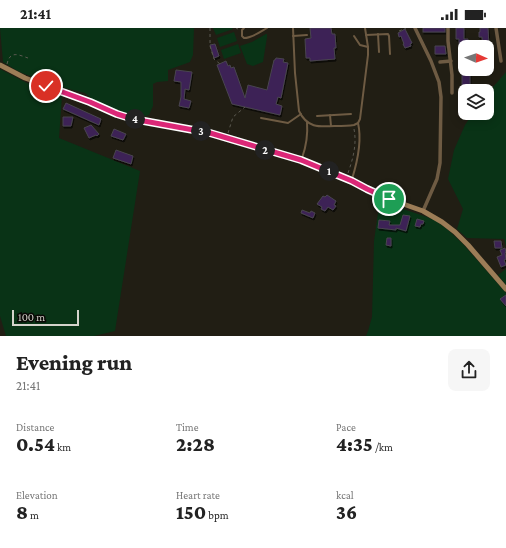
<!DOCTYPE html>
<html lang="en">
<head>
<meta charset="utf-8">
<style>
  body { margin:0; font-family:"Crimson Pro",serif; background:#f6f6f6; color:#222; height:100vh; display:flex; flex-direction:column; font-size:15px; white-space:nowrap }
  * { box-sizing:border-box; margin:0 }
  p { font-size:13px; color:#767676 }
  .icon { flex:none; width:22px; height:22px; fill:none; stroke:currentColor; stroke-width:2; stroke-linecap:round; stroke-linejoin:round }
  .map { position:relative; height:308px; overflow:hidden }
  .drawer { display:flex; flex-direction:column; background:#fff; flex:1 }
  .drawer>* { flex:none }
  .needle { width:26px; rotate:92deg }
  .tools { position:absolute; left:458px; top:12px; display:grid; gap:8px }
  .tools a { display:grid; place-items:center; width:36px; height:36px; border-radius:8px; background:#fff; box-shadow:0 2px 10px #0003; font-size:20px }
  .scale { position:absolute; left:12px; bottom:10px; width:67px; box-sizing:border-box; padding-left:4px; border:2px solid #d5d3cc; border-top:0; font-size:11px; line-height:14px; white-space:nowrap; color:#d5d3cc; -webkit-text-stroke:3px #090805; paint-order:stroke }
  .pin { position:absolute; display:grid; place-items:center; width:34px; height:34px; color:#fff; margin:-17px; border:2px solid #fff; border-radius:50%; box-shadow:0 1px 4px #0007 }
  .km { position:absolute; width:20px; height:20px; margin:-10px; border-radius:50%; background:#222; color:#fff; font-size:11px; line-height:20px; text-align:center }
  .round { display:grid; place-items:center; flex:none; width:42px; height:42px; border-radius:8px; background:#f6f6f6 }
  .headline { display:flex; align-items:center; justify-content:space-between; height:68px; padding:0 16px }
  h1 { font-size:22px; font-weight:800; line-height:30px }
  .metrics { display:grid; grid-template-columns:repeat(3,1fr); gap:6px; height:68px; padding:4px 16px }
  .metrics div { display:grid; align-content:center }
  .metrics b { font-size:20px; font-weight:800 }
  .metrics small { font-size:11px; font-weight:400 }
  .metrics p { font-size:11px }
  .status { display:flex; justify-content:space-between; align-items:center; height:28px; padding:0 20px; background:#fff; direction:ltr }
  .status svg { height:11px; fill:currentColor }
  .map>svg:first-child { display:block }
  .green { fill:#093316 }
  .building { fill:#3d2056; stroke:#49454f; filter:url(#shadow) }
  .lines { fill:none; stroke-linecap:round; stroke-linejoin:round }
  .path { stroke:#5b5950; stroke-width:1; stroke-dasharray:3 3; stroke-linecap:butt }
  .lane { stroke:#6e5b43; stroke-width:2 }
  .street { stroke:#6e5b43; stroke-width:3.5 }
  .secondary { stroke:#9c7d57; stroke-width:5 }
  .route-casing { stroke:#fff; stroke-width:8 }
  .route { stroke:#db2777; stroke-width:5 }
</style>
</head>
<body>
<div class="status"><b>21:41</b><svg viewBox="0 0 49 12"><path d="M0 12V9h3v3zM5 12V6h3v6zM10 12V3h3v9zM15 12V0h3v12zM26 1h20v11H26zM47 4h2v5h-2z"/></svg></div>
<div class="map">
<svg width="506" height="308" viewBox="0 0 506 308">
  <defs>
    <filter id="shadow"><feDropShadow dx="1" dy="2" stdDeviation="0" flood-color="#0009"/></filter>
  </defs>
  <rect width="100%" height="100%" fill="#211e14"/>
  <g class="green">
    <path d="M0 0H194L193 27 190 34 168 42V53L157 54 153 56V78L149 87 143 89 122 84 96 74 85 65 61 59 22 45 16 42 3 34Z"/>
    <path d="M213 0H232L233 1 216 7Z"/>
    <path d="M234 4 237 13 220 19 217 10Z"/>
    <path d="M266 6H267V9L263 34 253 38 247 36 240 18 252 14Z"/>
    <path d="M238 16 241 25 224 31 221 22Z"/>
    <path d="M0 41 27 55 62 68 59 110 140 143 115 303 94 308H6L0 288Z"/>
    <path d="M506 44V219L504 211 467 210 457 201 463 181 448 151 454 122 465 97 473 85H487V66Z"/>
    <path d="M380 171 400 180 427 189 436 193 447 201 463 216 506 265V308H366L368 303 372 289 374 213Z"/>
    <path d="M506 241V257L498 247Z"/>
  </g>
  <g class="building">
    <path d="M310 0H331L332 6H335L336 20H334L335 31 310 33V30H306L305 11 311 10Z"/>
    <rect x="423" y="0" width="22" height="4"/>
    <path d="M456 0H464V11H468V19H465V30H459V11H456Z"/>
    <path d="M480 0H488L489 19H483L482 9H479V4H480Z"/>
    <path d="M405 1 412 15 410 16 411 18 405 20 403 16H404L401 8 399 9 398 5Z"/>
    <path d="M215 16 219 28 214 30 210 17Z"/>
    <path d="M435 18H445L446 26H435Z"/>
    <path d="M487 27H491V31H492V40H491V44H484V41H487Z"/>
    <path d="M276 30 284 31 283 34 288 35 281 70 278 69 276 76 282 78 280 87 232 76 217 37 226 33 228 38 230 37 231 40 234 39 245 70 248 57 267 62 274 32H275Z"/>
    <path d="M462 41H470V63H465V70H462Z"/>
    <path d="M176 42 192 44 189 62 185 61 184 71 191 73 189 80 179 78 181 69V54L174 53Z"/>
    <path d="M66 75 101 91 99 97 63 81Z"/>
    <path d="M63 89H73L71 98H63Z"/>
    <path d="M91 97 99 106 97 108 96 107 89 110 84 100Z"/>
    <path d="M114 101 126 106 123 112 111 108Z"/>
    <path d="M116 122 133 128 131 136 113 130Z"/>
    <path d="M327 167 336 173 334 177 336 178 333 182 328 179 325 183 321 181 322 179 317 176 323 168 325 169Z"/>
    <path d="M302 182 310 185 311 183 315 185 313 190 301 185Z"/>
    <path d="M403 187 410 188 406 203 396 200V202L378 200 379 192 390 193 389 197H400Z"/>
    <path d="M417 191 424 193 423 196H421L420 199 415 198Z"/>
    <path d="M387 210H391V218L386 217Z"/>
    <path d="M494 213H501L502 220H495Z"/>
    <path d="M505 220 506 224 505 225 506 231 504 232 506 237 501 239 497 229 502 227 500 222Z"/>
    <path d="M506 267V278L500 271Z"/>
  </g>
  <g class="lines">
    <g class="path">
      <path d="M210 0V18L214 31 220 36"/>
      <path d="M236 0 238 1"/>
      <path d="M399 3 406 0"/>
      <path d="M7 36C10 22 19 27 28 30"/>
      <path d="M36 68 42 65 44 62"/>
      <path d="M228 105 233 89 245 79"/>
      <path d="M348 145C353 131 357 116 354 101"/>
    </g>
    <g class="lane">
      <path d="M244 0 242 2V8L244 10C252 10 260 4 267 0"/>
      <path d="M293 0 295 45 299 83C307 100 319 99 335 98 341 98 348 98 354 97L358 95 360 91 368 27V19L365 0"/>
      <path d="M378 6 379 24"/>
      <path d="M366 7 388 6 389 8 390 26"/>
      <path d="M293 8 307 7"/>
      <path d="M354 8 360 17 368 19"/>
      <path d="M330 87 331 98"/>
      <path d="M317 88 351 86"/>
      <path d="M261 90 288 95 301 86"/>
      <path d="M302 130C306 119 308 107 307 94"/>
      <path d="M352 151C357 135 362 112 358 95"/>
    </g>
    <g class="street">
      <path d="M415 0 431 33 439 54 441 69 440 135 437 151 423 183"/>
      <path d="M448 0V13L452 47V65"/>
      <path d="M496 0 501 33"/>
      <path d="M440 34 451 33"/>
    </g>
    <path class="secondary" d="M0 37 25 50 90 74 117 86 133 91 210 105 301 132 352 153 367 161 389 171 423 183 442 194 455 204 468 217 506 261"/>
  </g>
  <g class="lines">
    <g class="route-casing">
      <path id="route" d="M46 58 90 74 117 86 133 91 210 105 301 132 352 153 367 161 389 171"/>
    </g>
    <use href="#route" class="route"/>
  </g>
</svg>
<div class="tools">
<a><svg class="needle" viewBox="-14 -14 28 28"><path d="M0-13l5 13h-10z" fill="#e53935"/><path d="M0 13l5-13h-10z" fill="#767676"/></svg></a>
<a><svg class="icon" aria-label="layers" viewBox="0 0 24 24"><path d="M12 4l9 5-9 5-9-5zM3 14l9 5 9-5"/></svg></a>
</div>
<div class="scale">100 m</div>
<div class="pin" style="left:389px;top:171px;background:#1e9e55"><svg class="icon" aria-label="arrive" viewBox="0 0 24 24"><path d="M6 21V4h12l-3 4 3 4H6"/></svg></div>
<div class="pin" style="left:46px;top:58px;background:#d93025"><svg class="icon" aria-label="check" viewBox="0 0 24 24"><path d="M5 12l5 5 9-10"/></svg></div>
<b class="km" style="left:329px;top:143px">1</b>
<b class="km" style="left:265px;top:122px">2</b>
<b class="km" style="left:201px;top:103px">3</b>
<b class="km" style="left:135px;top:91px">4</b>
</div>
<section class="drawer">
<div class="headline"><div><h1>Evening run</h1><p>21:41</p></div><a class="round"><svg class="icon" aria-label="share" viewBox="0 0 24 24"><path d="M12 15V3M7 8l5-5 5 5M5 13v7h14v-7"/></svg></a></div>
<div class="metrics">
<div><p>Distance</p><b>0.54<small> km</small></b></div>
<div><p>Time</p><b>2:28</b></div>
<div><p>Pace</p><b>4:35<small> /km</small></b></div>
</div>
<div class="metrics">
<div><p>Elevation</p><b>8<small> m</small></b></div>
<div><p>Heart rate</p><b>150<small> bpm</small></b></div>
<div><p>kcal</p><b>36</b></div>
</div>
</section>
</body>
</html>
